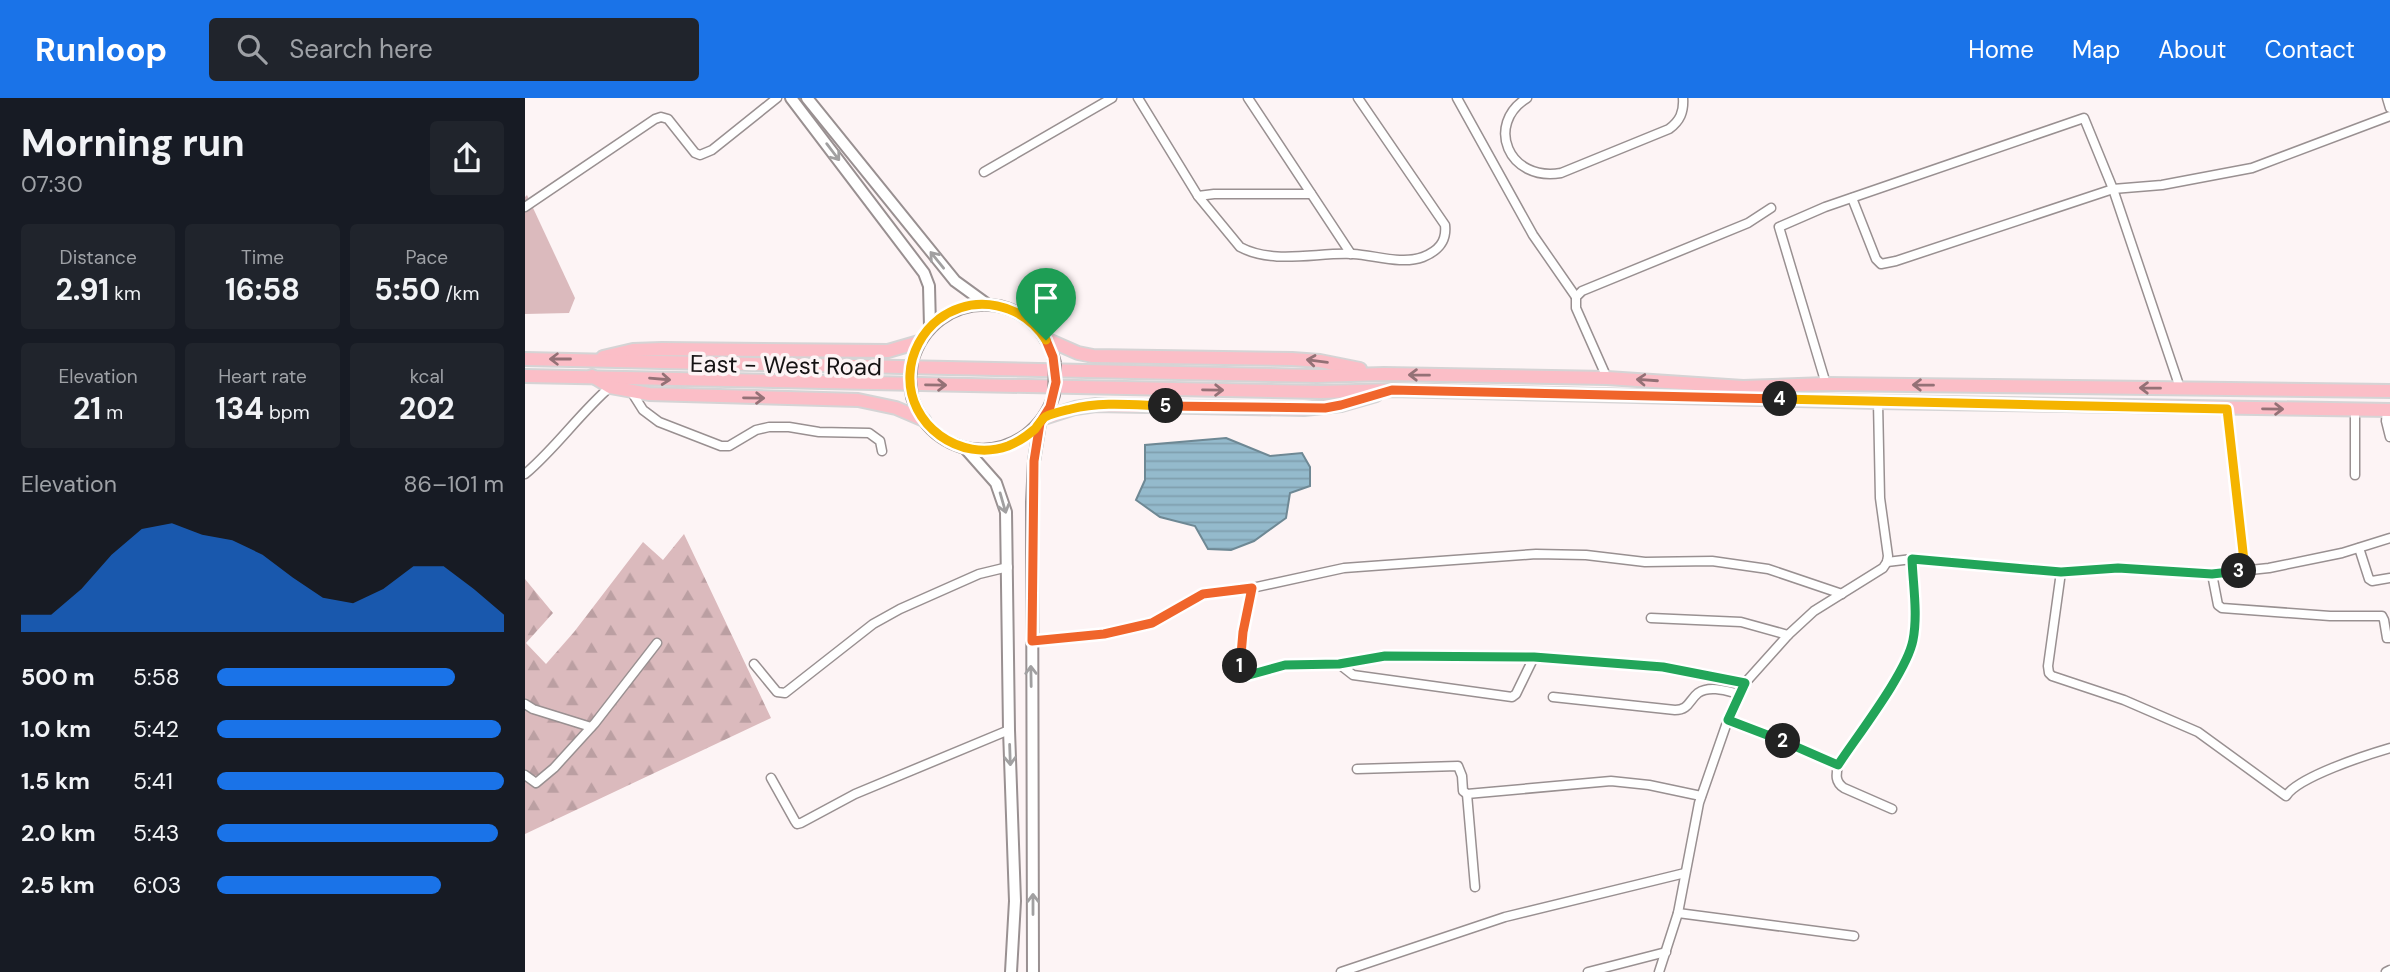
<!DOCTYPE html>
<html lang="en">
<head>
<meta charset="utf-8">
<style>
  body { margin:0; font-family:"DM Sans",sans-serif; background:#20242c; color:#f1f3f6; height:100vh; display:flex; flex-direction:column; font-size:26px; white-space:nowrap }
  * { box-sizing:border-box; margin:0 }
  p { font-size:23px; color:#9ea1a6 }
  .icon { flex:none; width:38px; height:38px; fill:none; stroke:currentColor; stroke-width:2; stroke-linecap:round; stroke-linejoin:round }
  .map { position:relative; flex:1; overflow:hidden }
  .sheet { display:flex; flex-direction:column; background:#171b24; width:525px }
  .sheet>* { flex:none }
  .pin { position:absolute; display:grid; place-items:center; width:60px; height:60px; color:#fff; margin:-72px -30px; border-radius:50% 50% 50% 0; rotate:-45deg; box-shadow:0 0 7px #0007 }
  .pin .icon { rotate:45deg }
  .km { position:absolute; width:35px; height:35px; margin:-18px; border-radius:50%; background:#222; color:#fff; font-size:19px; line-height:35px; text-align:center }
  .round { display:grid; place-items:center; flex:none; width:74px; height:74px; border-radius:7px; background:#20242c }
  .headline { display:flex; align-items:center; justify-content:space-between; height:119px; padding:0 21px }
  h1 { font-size:38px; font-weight:700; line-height:52px }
  .figures { display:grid; grid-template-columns:repeat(3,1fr); gap:10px; height:119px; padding:7px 21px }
  .figures div { display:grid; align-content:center; border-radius:7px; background:#20242c; text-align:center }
  .figures b { font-size:30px; font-weight:700 }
  .figures small { font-size:19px; font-weight:400 }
  .figures p { font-size:19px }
  .chart { height:196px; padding:14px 21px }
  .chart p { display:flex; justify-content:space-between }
  .chart svg { width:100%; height:126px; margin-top:7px; fill:#1a73e8; opacity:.7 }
  ul { padding:0 21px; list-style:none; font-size:23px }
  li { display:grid; grid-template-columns:112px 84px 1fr; align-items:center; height:52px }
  li i { height:18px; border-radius:9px; background:#1a73e8 }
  header { display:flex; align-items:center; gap:42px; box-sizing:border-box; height:98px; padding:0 35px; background:#1a73e8; color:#fff }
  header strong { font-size:33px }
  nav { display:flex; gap:38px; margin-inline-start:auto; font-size:24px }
  .search { width:490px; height:63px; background:#20242c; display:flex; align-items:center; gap:18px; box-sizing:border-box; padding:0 24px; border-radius:7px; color:#9ea1a6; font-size:26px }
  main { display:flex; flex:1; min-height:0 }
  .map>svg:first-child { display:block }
  .grass { fill:#dbbabd }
  .forest { fill:url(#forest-firs) }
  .water { fill:url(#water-rules); stroke:#6e8894; stroke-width:2 }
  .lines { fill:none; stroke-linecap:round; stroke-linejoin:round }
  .street-casing { stroke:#999091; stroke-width:11 }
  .secondary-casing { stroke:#999091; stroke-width:14 }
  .primary-casing { stroke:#d5d4d5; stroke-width:16 }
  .street { stroke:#fff; stroke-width:8 }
  .secondary { stroke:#fff; stroke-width:10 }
  .primary { stroke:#fbbec7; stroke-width:12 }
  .secondary-bridge-casing { stroke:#999091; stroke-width:14; stroke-linecap:butt }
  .secondary-bridge { stroke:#fff; stroke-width:10 }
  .oneway { stroke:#a1a0a1 }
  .oneway2 { stroke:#947176 }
  .split-1-casing { stroke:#fff; stroke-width:14 }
  .split-2-casing { stroke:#fff; stroke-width:14 }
  .split-3-casing { stroke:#fff; stroke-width:14 }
  .split-4-casing { stroke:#fff; stroke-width:14 }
  .split-5-casing { stroke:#fff; stroke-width:14 }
  .split-6-casing { stroke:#fff; stroke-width:14 }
  .split-1 { stroke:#f0652b; stroke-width:9 }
  .split-2 { stroke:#22a559; stroke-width:9 }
  .split-3 { stroke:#22a559; stroke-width:9 }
  .split-4 { stroke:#f5b400; stroke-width:9 }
  .split-5 { stroke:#f0652b; stroke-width:9 }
  .split-6 { stroke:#f5b400; stroke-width:9 }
  .labels { text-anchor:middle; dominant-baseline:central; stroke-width:7; stroke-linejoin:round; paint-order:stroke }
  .street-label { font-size:24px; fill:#151213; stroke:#fdf4f5 }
</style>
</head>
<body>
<header>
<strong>Runloop</strong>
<div class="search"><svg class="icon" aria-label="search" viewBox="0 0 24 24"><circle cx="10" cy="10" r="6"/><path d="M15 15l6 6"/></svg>Search here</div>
<nav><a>Home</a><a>Map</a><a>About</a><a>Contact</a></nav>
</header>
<main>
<section class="sheet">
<div class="headline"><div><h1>Morning run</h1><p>07:30</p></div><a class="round"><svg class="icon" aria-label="share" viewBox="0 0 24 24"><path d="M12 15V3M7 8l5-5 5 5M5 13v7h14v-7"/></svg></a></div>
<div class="figures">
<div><p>Distance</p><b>2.91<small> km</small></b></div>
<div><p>Time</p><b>16:58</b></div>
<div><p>Pace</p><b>5:50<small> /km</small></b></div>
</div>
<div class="figures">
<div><p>Elevation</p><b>21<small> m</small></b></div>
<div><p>Heart rate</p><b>134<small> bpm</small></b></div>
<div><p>kcal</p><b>202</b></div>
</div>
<div class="chart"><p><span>Elevation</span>86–101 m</p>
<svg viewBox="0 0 160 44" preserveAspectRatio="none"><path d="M0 44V38L10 38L20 29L30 17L40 8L50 6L60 10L70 12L80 17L90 25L100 32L110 34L120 29L130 21L140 21L150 29L160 38V44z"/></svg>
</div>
<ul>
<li><b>500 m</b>5:58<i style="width:83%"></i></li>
<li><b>1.0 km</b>5:42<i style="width:99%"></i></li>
<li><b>1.5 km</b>5:41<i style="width:100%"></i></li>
<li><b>2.0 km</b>5:43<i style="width:98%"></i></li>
<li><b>2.5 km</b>6:03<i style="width:78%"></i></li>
</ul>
</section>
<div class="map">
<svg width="1865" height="874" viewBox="0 0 1865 874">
  <defs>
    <pattern id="forest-firs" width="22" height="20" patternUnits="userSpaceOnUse" patternTransform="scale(1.75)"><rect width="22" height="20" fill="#dbbabd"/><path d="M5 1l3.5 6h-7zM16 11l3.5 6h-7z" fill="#bb9fa2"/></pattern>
    <pattern id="water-rules" width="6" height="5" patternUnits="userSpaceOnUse" patternTransform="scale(1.75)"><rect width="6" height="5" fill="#94bacc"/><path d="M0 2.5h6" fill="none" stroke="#7f9fae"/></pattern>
  </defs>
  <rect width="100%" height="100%" fill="#fdf4f5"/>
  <path class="grass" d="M2 97 50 200 44 215 0 216V99Z"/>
  <path class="forest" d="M159 436 246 620 0 736V481L28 515 1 545 21 566 49 534 118 444 138 462Z"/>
  <path class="water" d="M701 340 745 358 777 355 785 369V388L765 395 761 420 729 443 706 452 683 451 670 428 635 419 611 402 620 382V347Z"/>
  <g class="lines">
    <g class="street-casing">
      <g id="street">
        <path d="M613 0 673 98 689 96H786"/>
        <path d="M723 0 826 156"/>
        <path d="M932 0 1008 137 1051 199"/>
        <path d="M1002 0C960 26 983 84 1036 75L1144 31C1155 23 1159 14 1158 0"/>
        <path d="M1862 0 1865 10"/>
        <path d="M459 74 587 0"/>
        <path d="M673 98 715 149C749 167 792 154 828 156 849 157 877 167 898 159 913 153 922 144 920 127L833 0"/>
        <path d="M1327 100 1351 161 1356 166 1371 163 1588 91 1637 87 1727 70 1865 18"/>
        <path d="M0 109 130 21 136 19 143 21 170 55 175 57 187 52 252 0"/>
        <path d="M1082 280 1051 210V199L1057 193 1223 125 1246 110"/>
        <path d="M1301 286 1254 129 1300 109 1559 20 1588 91 1655 290"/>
        <path d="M106 293 118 312 134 324 196 348H204L231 332 244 329H264L294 334 344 335 355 343 357 353"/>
        <path d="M1702 311 1720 472"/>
        <path d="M1830 312V377"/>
        <path d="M1862 312 1861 323 1865 339"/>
        <path d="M0 376C31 350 54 316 85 289"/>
        <path d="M1834 450 1844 481 1847 483 1865 480"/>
        <path d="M1362 464 1387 461 1536 474 1593 470 1687 476 1744 470 1817 455 1865 440"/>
        <path d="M1536 474 1523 568 1524 575 1527 578 1599 602 1673 634 1761 698C1773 679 1841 657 1865 650"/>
        <path d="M1687 476 1693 507 1697 510 1805 518H1857L1859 522 1862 540H1865"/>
        <path d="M727 490 718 534 716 576 724 577 760 567 814 566 860 558 1009 559 1138 569 1220 585"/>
        <path d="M1126 520 1216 524 1263 537"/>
        <path d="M507 543 579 536 627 525 678 496 727 490 819 470 1011 456 1061 457 1120 464 1187 463 1243 471 1317 496"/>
        <path d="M229 566 252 594 260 595 348 526 375 511 454 476 483 469"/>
        <path d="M814 566 828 577 987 599 991 596 1009 559"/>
        <path d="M1028 599 1150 612C1164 612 1164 602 1173 595 1185 587 1202 593 1214 596"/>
        <path d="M0 606 8 611 66 629"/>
        <path d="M1203 622 1272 648 1313 667"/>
        <path d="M832 671 933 668 937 678 938 693 942 696 1086 683 1124 687 1176 698"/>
        <path d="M0 677 11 685 29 670 70 625 132 545"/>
        <path d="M246 680 270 723 272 726 276 725 330 696 484 632"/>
        <path d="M942 696 950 789"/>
        <path d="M1367 711 1319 690C1310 684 1311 677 1313 667 1332 638 1382 574 1388 542 1393 515 1388 487 1387 461"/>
        <path d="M1153 815 1329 838"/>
        <path d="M816 874 980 819 1160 775"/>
        <path d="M1063 874 1141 854"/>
        <path d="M1134 874 1153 815 1174 705 1206 613 1220 585 1263 537 1289 513 1358 470 1362 464 1363 458 1355 400 1353 304"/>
        <path d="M1861 874 1865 872"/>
      </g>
    </g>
    <g class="secondary-casing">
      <g id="secondary">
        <path d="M266 0 399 175 404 188 405 229"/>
        <path d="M282 0 430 183 463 207"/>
        <path d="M387 264C408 188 511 187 530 265"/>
        <path d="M387 299C411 371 506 368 529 297"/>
        <path d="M440 350 471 385 481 414 484 632 490 803 486 874"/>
        <path d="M508 874 507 404 509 363 515 325"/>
      </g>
    </g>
    <g class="primary-casing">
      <g id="primary">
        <path d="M521 241 553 255 568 258 767 261 795 263 835 271"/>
        <path d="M78 259 108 252 137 251 363 253 394 244"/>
        <path d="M0 261 792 278 859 276 1082 280 1218 289 1301 286 1865 293"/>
        <path d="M0 278 796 294 867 292 1353 304 1865 312"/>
        <path d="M67 278 85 289 124 296 333 302 371 310 399 322"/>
        <path d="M519 320 550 310 571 307 779 311 816 307 851 297"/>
      </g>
    </g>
    <use href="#street" class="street"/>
    <use href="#secondary" class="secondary"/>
    <use href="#primary" class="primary"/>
    <g class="secondary-bridge-casing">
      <g id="secondary-bridge">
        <path d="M387 264 385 281 387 299"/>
        <path d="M529 297 530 265"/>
      </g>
    </g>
    <use href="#secondary-bridge" class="secondary-bridge"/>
  </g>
  <defs><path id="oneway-shaft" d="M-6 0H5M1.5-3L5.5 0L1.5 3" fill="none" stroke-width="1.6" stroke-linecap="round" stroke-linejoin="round" transform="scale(1.75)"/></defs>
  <g class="oneway">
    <use href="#oneway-shaft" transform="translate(308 54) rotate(53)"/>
    <use href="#oneway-shaft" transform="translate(412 162) rotate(-129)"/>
    <use href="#oneway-shaft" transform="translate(478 405) rotate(74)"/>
    <use href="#oneway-shaft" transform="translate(506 578) rotate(-91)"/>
    <use href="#oneway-shaft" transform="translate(485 657) rotate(88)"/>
    <use href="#oneway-shaft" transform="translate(508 806) rotate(-90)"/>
  </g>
  <g class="oneway2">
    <use href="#oneway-shaft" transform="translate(35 261) rotate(180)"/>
    <use href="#oneway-shaft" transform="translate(792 263) rotate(-173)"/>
    <use href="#oneway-shaft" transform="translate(894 277) rotate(-179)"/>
    <use href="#oneway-shaft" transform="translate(135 281) rotate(5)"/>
    <use href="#oneway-shaft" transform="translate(1122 282) rotate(-176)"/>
    <use href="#oneway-shaft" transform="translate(411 287) rotate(1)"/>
    <use href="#oneway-shaft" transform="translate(1398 287) rotate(-179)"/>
    <use href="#oneway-shaft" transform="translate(1625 290) rotate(-179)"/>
    <use href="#oneway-shaft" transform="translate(688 292) rotate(1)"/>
    <use href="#oneway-shaft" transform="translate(229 300) rotate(1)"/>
    <use href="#oneway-shaft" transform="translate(1748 311) rotate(1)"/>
  </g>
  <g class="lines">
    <g class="split-1-casing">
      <path id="split-1" d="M521 242 528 259 531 284 525 309 515 325 509 363 507 543 579 536 627 525 678 496 727 490 718 534 715 568"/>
    </g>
    <g class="split-2-casing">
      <path id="split-2" d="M715 568 716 576 724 577 760 567 814 566 860 558 1009 559 1138 569 1220 585 1203 622 1258 643"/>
    </g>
    <g class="split-3-casing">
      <path id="split-3" d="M1258 643 1313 667C1332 638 1382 574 1388 542 1393 516 1388 487 1387 461L1536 474 1593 470 1687 476 1714 473"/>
    </g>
    <g class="split-4-casing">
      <path id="split-4" d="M1255 301 1702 311 1720 472 1714 473"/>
    </g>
    <g class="split-5-casing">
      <path id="split-5" d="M641 308 800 310 816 307 867 292 1255 301"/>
    </g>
    <g class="split-6-casing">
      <path id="split-6" d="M521 242C497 205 450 195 414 221 397 234 386 255 385 276 382 327 435 365 483 348 493 344 502 338 510 331 513 327 516 322 520 319 528 315 538 313 546 311 576 303 610 307 641 308"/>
    </g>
    <use href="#split-1" class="split-1"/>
    <use href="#split-2" class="split-2"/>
    <use href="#split-3" class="split-3"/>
    <use href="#split-4" class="split-4"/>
    <use href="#split-5" class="split-5"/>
    <use href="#split-6" class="split-6"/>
  </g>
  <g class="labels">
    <g class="street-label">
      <text transform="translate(261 267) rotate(1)">East - West Road</text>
    </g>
  </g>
</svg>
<div class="pin" style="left:521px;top:242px;background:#1e9e55"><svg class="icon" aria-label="arrive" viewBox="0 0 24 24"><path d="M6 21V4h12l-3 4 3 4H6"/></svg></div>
<b class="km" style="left:715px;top:568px">1</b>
<b class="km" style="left:1258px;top:643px">2</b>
<b class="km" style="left:1714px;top:473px">3</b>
<b class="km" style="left:1255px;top:301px">4</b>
<b class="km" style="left:641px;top:308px">5</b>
</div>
</main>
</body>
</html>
